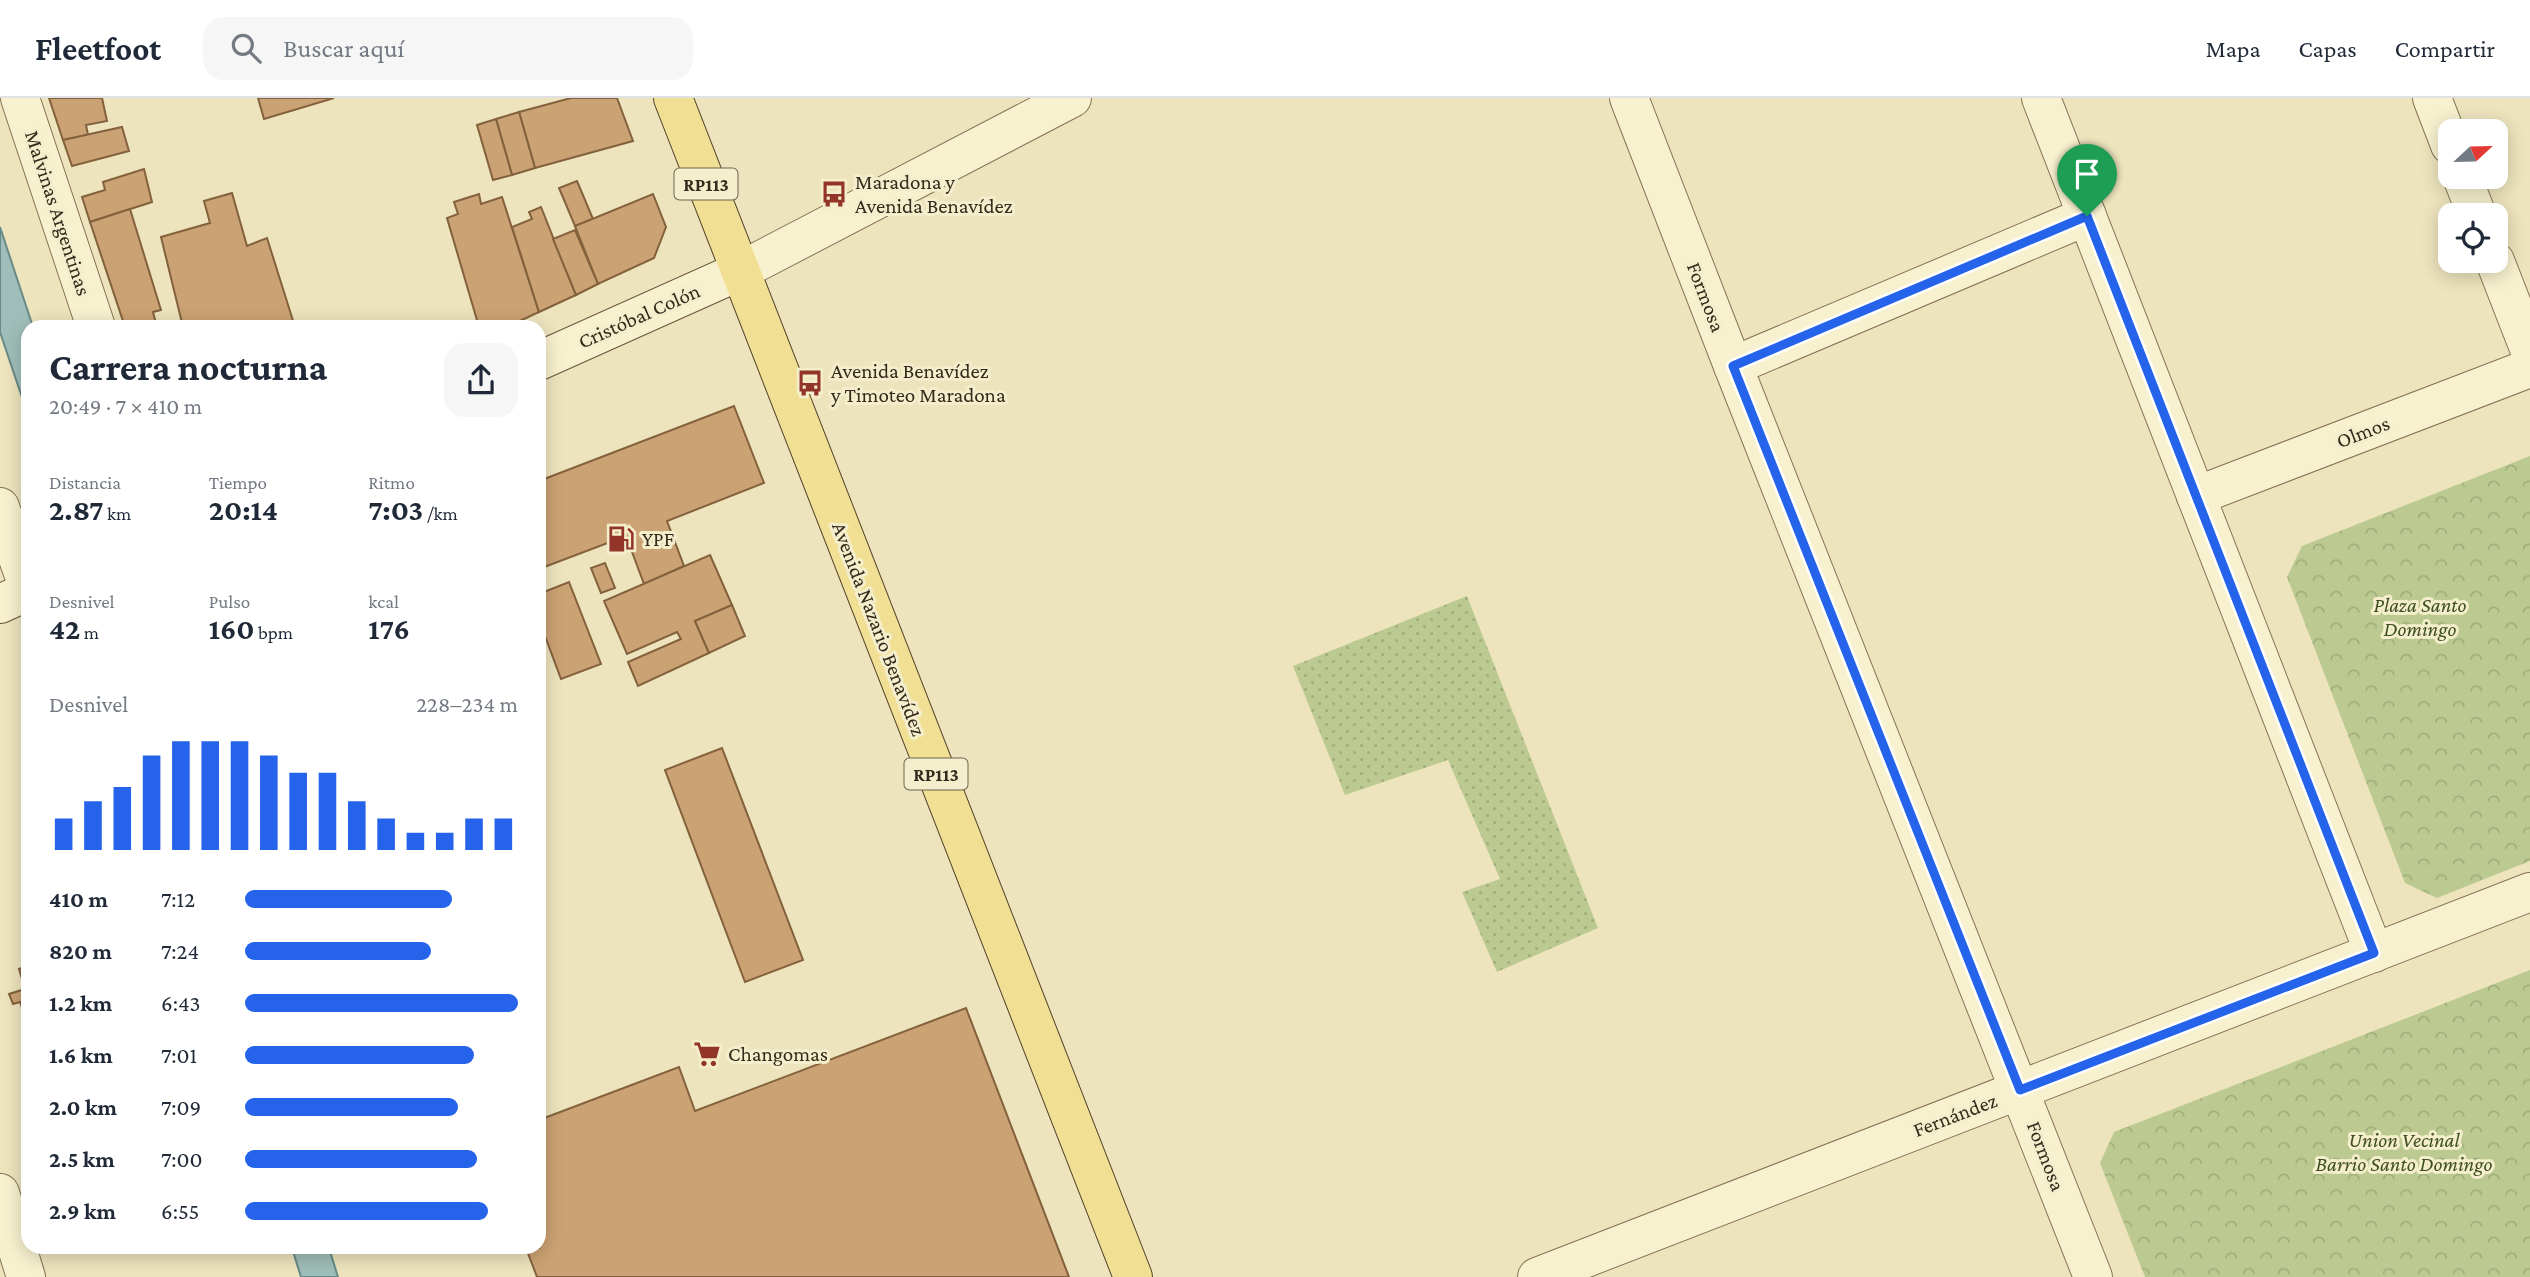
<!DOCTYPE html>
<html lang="es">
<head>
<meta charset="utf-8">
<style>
  body { margin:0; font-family:"Crimson Pro",serif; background:#f6f6f7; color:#1f2937; height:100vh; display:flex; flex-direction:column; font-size:26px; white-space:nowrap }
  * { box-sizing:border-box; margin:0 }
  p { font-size:23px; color:#747a83 }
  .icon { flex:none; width:38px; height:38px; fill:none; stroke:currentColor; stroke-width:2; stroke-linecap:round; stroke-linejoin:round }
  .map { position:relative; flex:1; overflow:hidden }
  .details { position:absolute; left:21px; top:222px; width:525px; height:934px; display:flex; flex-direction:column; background:#fff; border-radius:21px; box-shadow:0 4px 18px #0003 }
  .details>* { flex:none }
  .needle { width:46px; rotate:68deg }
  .tools { position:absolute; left:2438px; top:21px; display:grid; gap:14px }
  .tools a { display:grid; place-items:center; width:70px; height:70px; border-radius:14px; background:#fff; box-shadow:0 4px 18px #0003; font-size:35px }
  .pin { position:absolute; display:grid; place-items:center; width:60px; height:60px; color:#fff; margin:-72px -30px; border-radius:50% 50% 50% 0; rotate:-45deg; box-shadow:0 0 7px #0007 }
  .pin .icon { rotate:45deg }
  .round { display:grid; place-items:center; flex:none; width:74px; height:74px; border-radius:21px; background:#f6f6f7 }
  .overview { display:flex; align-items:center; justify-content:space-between; height:119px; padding:0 28px }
  h1 { font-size:38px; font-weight:700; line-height:52px }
  .metrics { display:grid; grid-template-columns:repeat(3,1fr); gap:10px; height:119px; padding:7px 28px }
  .metrics div { display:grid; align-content:center }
  .metrics b { font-size:30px; font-weight:700 }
  .metrics small { font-size:19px; font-weight:400 }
  .metrics p { font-size:19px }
  .chart { height:196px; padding:14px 28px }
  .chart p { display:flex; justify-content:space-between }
  .chart svg { width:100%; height:126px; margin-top:7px; stroke:#2563eb; stroke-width:6 }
  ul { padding:0 28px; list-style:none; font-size:23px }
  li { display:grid; grid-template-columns:112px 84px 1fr; align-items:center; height:52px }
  li i { height:18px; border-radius:9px; background:#2563eb }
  header { display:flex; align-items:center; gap:42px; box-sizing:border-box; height:98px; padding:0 35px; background:#fff; border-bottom:2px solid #e0e1e3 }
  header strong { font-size:33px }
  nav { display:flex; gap:38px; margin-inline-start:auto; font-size:24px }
  .search { width:490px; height:63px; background:#f6f6f7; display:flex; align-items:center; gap:18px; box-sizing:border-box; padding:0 24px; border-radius:21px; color:#747a83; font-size:26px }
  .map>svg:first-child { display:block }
  .grass { fill:url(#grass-dots) }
  .park { fill:url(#park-crowns) }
  .water { fill:#a0beb9; stroke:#688b87; stroke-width:2 }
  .building { fill:#cba273; stroke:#83613d; stroke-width:2 }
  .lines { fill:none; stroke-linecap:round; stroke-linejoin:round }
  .street-casing { stroke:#847456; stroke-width:40 }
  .secondary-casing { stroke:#65553a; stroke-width:40 }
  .primary-casing { stroke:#51422b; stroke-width:40 }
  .street { stroke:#f8f1cf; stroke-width:38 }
  .secondary { stroke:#f8f1cf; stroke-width:38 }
  .primary { stroke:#f1df93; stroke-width:38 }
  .route-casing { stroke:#fff; stroke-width:14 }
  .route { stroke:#2563eb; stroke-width:9 }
  .labels { text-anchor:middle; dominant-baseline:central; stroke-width:6; stroke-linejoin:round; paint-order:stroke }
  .shield { fill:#f4eecc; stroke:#6d6550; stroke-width:2 }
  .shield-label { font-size:19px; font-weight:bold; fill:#332a1b }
  .poi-label { font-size:21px; fill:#332a1b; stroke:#f4eecc; text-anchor:start }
  .street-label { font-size:21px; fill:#332a1b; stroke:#f4eecc }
  .park-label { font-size:21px; font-style:italic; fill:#3e4f22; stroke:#f4eecc }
</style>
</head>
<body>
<header>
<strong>Fleetfoot</strong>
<div class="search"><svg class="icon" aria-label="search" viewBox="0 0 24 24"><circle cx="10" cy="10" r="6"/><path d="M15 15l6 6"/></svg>Buscar aquí</div>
<nav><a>Mapa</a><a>Capas</a><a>Compartir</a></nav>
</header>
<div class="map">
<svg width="2530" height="1179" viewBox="0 0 2530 1179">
  <defs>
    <pattern id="grass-dots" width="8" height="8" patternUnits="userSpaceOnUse" patternTransform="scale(1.75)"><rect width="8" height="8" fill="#bcca91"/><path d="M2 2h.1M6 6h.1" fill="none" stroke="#a2ae7c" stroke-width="1.8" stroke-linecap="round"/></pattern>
    <pattern id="park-crowns" width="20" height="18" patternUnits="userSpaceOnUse" patternTransform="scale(1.75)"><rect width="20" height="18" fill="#bcca91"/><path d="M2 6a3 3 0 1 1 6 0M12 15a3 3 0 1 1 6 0" fill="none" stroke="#a2ae7c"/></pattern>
  </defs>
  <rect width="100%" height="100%" fill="#ede4bd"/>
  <path class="grass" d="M1467 498 1598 830 1497 874 1462 794 1500 781 1448 662 1345 697 1293 568Z"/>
  <g class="park">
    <path d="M2530 358V763L2437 800 2405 785 2287 479 2302 448Z"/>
    <path d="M2530 872V1179H2145L2100 1065 2114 1034Z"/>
  </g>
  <g class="water">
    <path d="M0 129 33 229H28V317L0 234Z"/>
    <path d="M292 1150H329L338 1179H301Z"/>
  </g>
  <g class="building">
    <path d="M49 0H102L107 23 86 27 88 37 63 42Z"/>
    <path d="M258 0H334L264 21Z"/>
    <path d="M571 0H617L633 43 535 70 519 14Z"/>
    <path d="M519 14 535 70 512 77 496 21Z"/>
    <path d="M496 21 512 77 493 82 477 27Z"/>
    <path d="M122 29 129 53 72 68 63 42Z"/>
    <path d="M144 71 152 104 90 124 82 99 105 92 103 84Z"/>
    <path d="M577 83 593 121 575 128 559 90Z"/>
    <path d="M232 95 247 148 267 140 295 229H183L161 139 210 125 204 103Z"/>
    <path d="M479 96 481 106 502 99 539 214 507 229H479L447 120 458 116 454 104Z"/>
    <path d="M653 96 666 129 654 160 598 186 575 128Z"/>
    <path d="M541 109 576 197 539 214 512 129 532 121 529 114Z"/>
    <path d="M130 111 161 212 153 214 157 229H125L90 124Z"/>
    <path d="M575 132 598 186 576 197 553 141Z"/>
    <path d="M734 308 764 385 667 423 684 468 644 486 626 438 539 471V383Z"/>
    <path d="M710 457 732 507 695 523 709 555 638 588 628 564 681 541 677 534 627 556 604 503Z"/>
    <path d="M605 465 615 490 601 495 591 470Z"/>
    <path d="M569 484 601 566 561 581 539 522V496Z"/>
    <path d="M732 507 745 538 709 555 695 523Z"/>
    <path d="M722 650 803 862 745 884 665 672Z"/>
    <path d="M28 868V926L20 904 13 906 9 896 25 891 19 871Z"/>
    <path d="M966 910 1069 1179H537L526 1150H539V1022L679 969 695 1013Z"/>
  </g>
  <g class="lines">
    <g class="street-casing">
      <g id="street">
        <path d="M20 0 96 229"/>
        <path d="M1629 0 1733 268 2093 1179"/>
        <path d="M2041 0 2374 855"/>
        <path d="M2432 0 2450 47"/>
        <path d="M2462 79 2477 117"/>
        <path d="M2495 163 2530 253"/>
        <path d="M740 173 1072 0"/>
        <path d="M1733 268 2087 118"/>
        <path d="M2196 398 2530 270"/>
        <path d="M0 409 28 489"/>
        <path d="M0 1095 26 1179"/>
        <path d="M1537 1179 2530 794"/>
      </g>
    </g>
    <g class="secondary-casing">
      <g id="secondary">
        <path d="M539 263 740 173"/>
        <path d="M0 506 28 493"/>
      </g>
    </g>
    <g class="primary-casing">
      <path id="primary" d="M673 0 1133 1179"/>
    </g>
    <use href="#street" class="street"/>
    <use href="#secondary" class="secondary"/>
    <use href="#primary" class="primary"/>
  </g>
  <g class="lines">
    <g class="route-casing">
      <path id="route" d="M2087 118 2374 855 2020 992 1733 268Z"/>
    </g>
    <use href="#route" class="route"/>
  </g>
  <defs>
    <g id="bus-bare" transform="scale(2.1)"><path d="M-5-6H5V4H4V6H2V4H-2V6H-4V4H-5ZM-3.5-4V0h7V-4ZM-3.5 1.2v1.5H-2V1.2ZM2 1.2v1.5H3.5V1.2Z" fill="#923427" stroke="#f4eecc" stroke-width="2.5" paint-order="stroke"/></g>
    <g id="fuel-bare" transform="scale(2.1)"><path d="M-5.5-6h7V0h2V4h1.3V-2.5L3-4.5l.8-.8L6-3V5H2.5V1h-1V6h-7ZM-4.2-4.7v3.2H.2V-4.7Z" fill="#923427" stroke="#f4eecc" stroke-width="2.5" paint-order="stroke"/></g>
    <g id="supermarket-bare" transform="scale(2.1)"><path d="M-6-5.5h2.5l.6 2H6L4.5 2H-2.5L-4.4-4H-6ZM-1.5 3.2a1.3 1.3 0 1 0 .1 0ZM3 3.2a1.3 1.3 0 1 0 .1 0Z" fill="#923427" stroke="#f4eecc" stroke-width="2.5" paint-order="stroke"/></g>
  </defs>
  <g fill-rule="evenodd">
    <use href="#bus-bare" x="834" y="96"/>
    <use href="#bus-bare" x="810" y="285"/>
    <use href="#fuel-bare" x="621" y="441"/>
    <use href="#supermarket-bare" x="707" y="956"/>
  </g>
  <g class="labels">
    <g class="shield">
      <rect x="674.5" y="70.5" width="63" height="31" rx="5"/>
      <rect x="904.5" y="660.5" width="63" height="31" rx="5"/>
    </g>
    <g class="shield-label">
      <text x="706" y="86">RP113</text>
      <text x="936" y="676">RP113</text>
    </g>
    <g class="poi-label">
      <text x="855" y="84">Maradona y<tspan x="855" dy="24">Avenida Benavídez</tspan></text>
      <text x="831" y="273">Avenida Benavídez<tspan x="831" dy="24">y Timoteo Maradona</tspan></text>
      <text x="642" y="441">YPF</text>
      <text x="728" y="956">Changomas</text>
    </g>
    <g class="street-label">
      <text transform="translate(58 115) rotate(72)">Malvinas Argentinas</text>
      <text transform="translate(1706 199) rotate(69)">Formosa</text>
      <text transform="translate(639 218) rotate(-24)">Cristóbal Colón</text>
      <text transform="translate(2363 334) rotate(-21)">Olmos</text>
      <text transform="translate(879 531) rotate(69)">Avenida Nazario Benavídez</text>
      <text transform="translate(1955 1017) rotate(-21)">Fernández</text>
      <text transform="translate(2046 1058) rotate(69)">Formosa</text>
    </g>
    <g class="park-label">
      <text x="2420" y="507">Plaza Santo<tspan x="2420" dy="24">Domingo</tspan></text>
      <text x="2404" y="1042">Union Vecinal<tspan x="2404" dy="24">Barrio Santo Domingo</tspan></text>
    </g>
  </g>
</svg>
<div class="tools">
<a><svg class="needle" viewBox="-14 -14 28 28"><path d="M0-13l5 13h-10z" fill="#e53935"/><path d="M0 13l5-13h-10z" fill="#747a83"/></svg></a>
<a><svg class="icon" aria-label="locate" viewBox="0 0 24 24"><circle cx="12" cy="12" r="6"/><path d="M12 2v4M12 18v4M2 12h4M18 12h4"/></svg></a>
</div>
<div class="pin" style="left:2087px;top:118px;background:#1e9e55"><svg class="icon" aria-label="arrive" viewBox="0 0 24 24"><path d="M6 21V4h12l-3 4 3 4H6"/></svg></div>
<section class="details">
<div class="overview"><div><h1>Carrera nocturna</h1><p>20:49 · 7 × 410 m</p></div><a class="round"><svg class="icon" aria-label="share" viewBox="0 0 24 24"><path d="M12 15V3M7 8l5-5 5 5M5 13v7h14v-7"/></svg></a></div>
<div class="metrics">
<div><p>Distancia</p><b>2.87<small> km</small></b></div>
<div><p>Tiempo</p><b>20:14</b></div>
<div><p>Ritmo</p><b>7:03<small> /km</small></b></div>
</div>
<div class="metrics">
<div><p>Desnivel</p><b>42<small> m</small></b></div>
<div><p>Pulso</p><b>160<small> bpm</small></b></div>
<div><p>kcal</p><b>176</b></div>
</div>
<div class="chart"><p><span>Desnivel</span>228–234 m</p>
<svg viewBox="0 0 160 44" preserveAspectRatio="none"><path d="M5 44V33M15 44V27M25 44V22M35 44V11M45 44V6M55 44V6M65 44V6M75 44V11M85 44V17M95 44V17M105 44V27M115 44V33M125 44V38M135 44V38M145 44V33M155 44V33"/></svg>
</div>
<ul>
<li><b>410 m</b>7:12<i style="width:76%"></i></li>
<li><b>820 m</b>7:24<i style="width:68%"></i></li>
<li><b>1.2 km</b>6:43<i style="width:100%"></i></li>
<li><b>1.6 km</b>7:01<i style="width:84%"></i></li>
<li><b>2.0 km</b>7:09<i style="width:78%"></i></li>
<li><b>2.5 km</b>7:00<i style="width:85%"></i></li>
<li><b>2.9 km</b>6:55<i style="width:89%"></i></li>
</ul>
</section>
</div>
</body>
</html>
